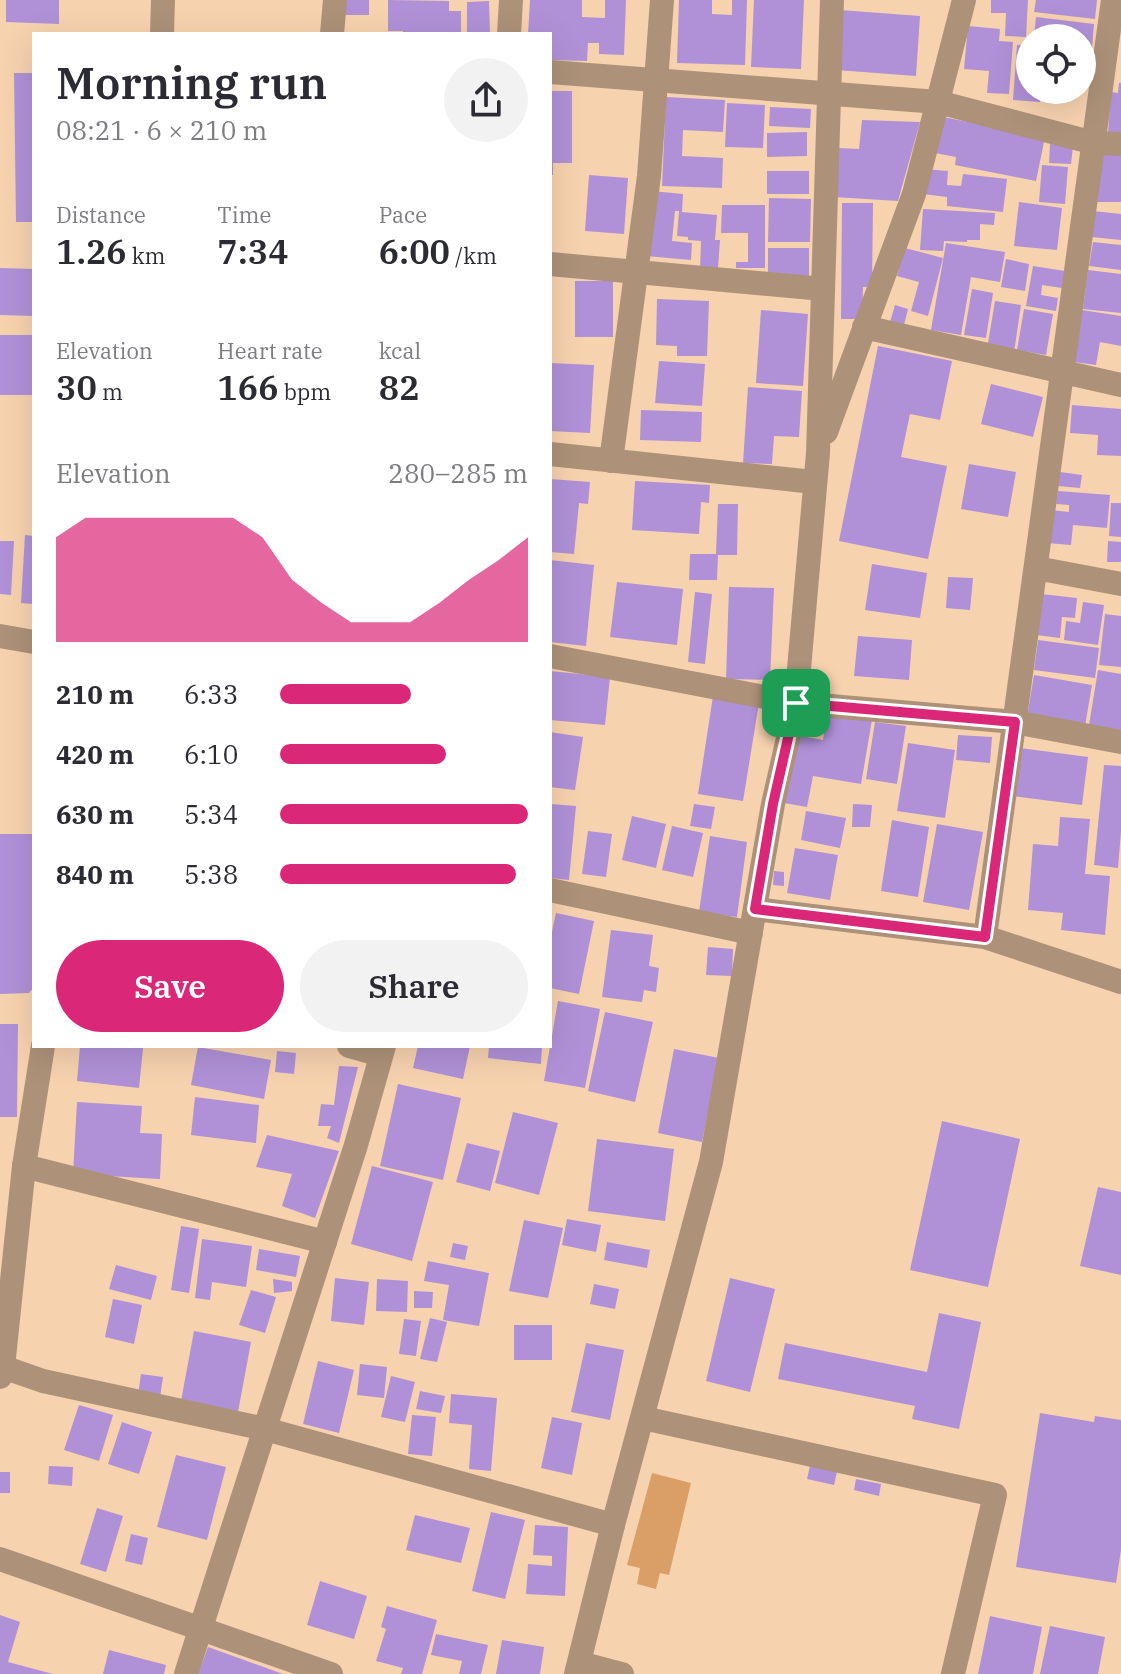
<!DOCTYPE html>
<html lang="en">
<head>
<meta charset="utf-8">
<style>
  body { margin:0; font-family:"IBM Plex Serif",serif; background:#f2f2f3; color:#2b2b33; height:100vh; display:flex; flex-direction:column; font-size:30px; white-space:nowrap }
  * { box-sizing:border-box; margin:0 }
  p { font-size:26px; color:#7c7c81 }
  .icon { flex:none; width:44px; height:44px; fill:none; stroke:currentColor; stroke-width:2; stroke-linecap:round; stroke-linejoin:round }
  .map { position:relative; flex:1; overflow:hidden }
  .sheet { position:absolute; left:32px; top:32px; width:520px; height:1016px; display:flex; flex-direction:column; background:#fff; border-radius:0px; box-shadow:0 8px 32px #0002 }
  .sheet>* { flex:none }
  .tools { position:absolute; left:1016px; top:24px; display:grid; gap:16px }
  .tools a { display:grid; place-items:center; width:80px; height:80px; border-radius:50%; background:#fff; box-shadow:0 8px 32px #0002; font-size:40px }
  .pin { position:absolute; display:grid; place-items:center; width:68px; height:68px; color:#fff; margin:-34px; border-radius:16px; box-shadow:0 4px 12px #0006 }
  .round { display:grid; place-items:center; flex:none; width:84px; height:84px; border-radius:42px; background:#f2f2f3 }
  .overview { display:flex; align-items:center; justify-content:space-between; height:136px; padding:0 24px }
  h1 { font-size:44px; font-weight:600; line-height:60px }
  .figures { display:grid; grid-template-columns:repeat(3,1fr); gap:12px; height:136px; padding:8px 24px }
  .figures div { display:grid; align-content:center }
  .figures b { font-size:34px; font-weight:600 }
  .figures small { font-size:22px; font-weight:400 }
  .figures p { font-size:22px }
  .chart { height:224px; padding:16px 24px }
  .chart p { display:flex; justify-content:space-between }
  .chart svg { width:100%; height:144px; margin-top:8px; fill:#db2777; opacity:.7 }
  .cta { display:flex; gap:16px; margin-top:auto; padding:16px 24px }
  .cta a { flex:1; height:92px; border-radius:48px; background:#db2777; color:#fff; font-size:32px; font-weight:600; line-height:92px; text-align:center }
  .cta a+a { background:#f2f2f3; color:#2b2b33 }
  ul { padding:0 24px; list-style:none; font-size:26px }
  li { display:grid; grid-template-columns:128px 96px 1fr; align-items:center; height:60px }
  li i { height:20px; border-radius:10px; background:#db2777 }
  .map>svg:first-child { display:block }
  .green { fill:#da9f66 }
  .building { fill:#b091d7 }
  .lines { fill:none; stroke-linecap:round; stroke-linejoin:round }
  .minor { stroke:#ad9279; stroke-width:24 }
  .route-casing { stroke:#fff; stroke-width:16 }
  .route { stroke:#db2777; stroke-width:10 }
</style>
</head>
<body>
<div class="map">
<svg width="1121" height="1674" viewBox="0 0 1121 1674">
  <rect width="100%" height="100%" fill="#f7d2af"/>
  <path class="green" d="M652 1473 691 1483 669 1575 660 1573 656 1589 637 1584 640 1568 627 1565Z"/>
  <g class="building">
    <path d="M6 0H59V24L6 22Z"/>
    <rect x="345" y="0" width="24" height="15"/>
    <path d="M388 0 449 1V11H461V34H403V31H388Z"/>
    <path d="M530 0H582V17L605 18V0H626L624 55 599 54V43H588L587 61 550 60V34H528Z"/>
    <path d="M679 0H712V14L732 15V0H747L745 65 677 63Z"/>
    <path d="M754 0H804L801 69 751 67Z"/>
    <path d="M991 0H1028L1026 37 1005 36 1006 13H991Z"/>
    <path d="M1036 0H1097L1095 19 1034 12Z"/>
    <path d="M489 1 490 34H467V2Z"/>
    <path d="M840 10 920 16 916 76 836 70Z"/>
    <path d="M1036 17 1094 24 1092 48 1082 47V38H1034Z"/>
    <path d="M968 26 1000 29 999 41 1013 42 1009 94 987 93 989 71 964 69Z"/>
    <path d="M1017 45 1030 46V90H1041L1040 102 1013 100Z"/>
    <path d="M14 73H34V222H16Z"/>
    <path d="M1119 83H1121V134L1108 133 1111 92 1118 93Z"/>
    <path d="M550 91H572V163H553V175H550Z"/>
    <path d="M666 97 725 100 723 132 683 130 682 156 723 158 722 188 662 186Z"/>
    <path d="M727 103 765 105 763 148 725 147Z"/>
    <path d="M770 107 811 109 810 128 769 126Z"/>
    <path d="M943 117 1045 137 1036 181 955 165 956 157 935 153Z"/>
    <path d="M862 120 920 122 898 201 834 197 837 148 859 149Z"/>
    <path d="M807 132V156L767 157V133Z"/>
    <path d="M1050 144 1073 146 1071 164 1049 163Z"/>
    <path d="M1098 154 1121 155V202H1097Z"/>
    <path d="M1042 165 1068 167 1065 204 1039 202Z"/>
    <path d="M925 169 948 171 947 185 961 186 963 174 1007 179 1003 212 947 206V197L923 194Z"/>
    <rect x="767" y="171" width="42" height="23"/>
    <path d="M589 175 628 178 624 234 585 231Z"/>
    <path d="M652 191 683 194 682 212 717 215 715 240H720L718 268 700 270 701 241 688 240V237L677 236 679 211H675L672 241 692 243 691 260 646 256Z"/>
    <path d="M769 198 811 199 810 242H768Z"/>
    <path d="M1019 202 1062 208 1057 250 1014 246Z"/>
    <path d="M842 203H873L872 287H863L862 319H841Z"/>
    <path d="M722 205H765V268H736V262H748V233H721Z"/>
    <path d="M923 209 995 213 994 225 980 224V240H967V242L944 241 943 251 920 250Z"/>
    <path d="M1093 211 1121 214V240L1091 237Z"/>
    <path d="M1093 242 1121 245V270L1089 266Z"/>
    <path d="M946 243 1005 252 1000 282 971 277 961 335 931 330Z"/>
    <path d="M768 248H809V279L768 278Z"/>
    <path d="M905 248 943 258 928 316 911 311 919 282 897 276Z"/>
    <path d="M1006 259 1029 264 1025 291 1001 287Z"/>
    <path d="M1033 266 1065 271 1062 288 1042 285 1041 295 1058 298 1056 311 1026 306Z"/>
    <path d="M0 268 34 269V316L0 315Z"/>
    <path d="M1088 270 1121 274V313L1083 309Z"/>
    <rect x="575" y="281" width="38" height="56"/>
    <path d="M972 289 993 293 986 338 964 335Z"/>
    <path d="M657 299 709 301 707 356H677V346L656 345Z"/>
    <path d="M995 301 1021 305 1014 353 987 349Z"/>
    <path d="M895 305 908 309 904 325 890 322Z"/>
    <path d="M1024 309 1053 314 1046 355 1017 350Z"/>
    <path d="M761 310 808 314 803 386 756 383Z"/>
    <path d="M1082 310 1121 316V346L1100 342 1096 365 1074 362Z"/>
    <rect x="0" y="335" width="34" height="60"/>
    <path d="M878 346 952 361 940 420 910 414 901 457 947 466 928 559 839 541Z"/>
    <path d="M659 361 705 364 702 406 655 403Z"/>
    <path d="M550 363 594 365 590 433 550 431Z"/>
    <path d="M991 384 1043 397 1033 437 981 424Z"/>
    <path d="M748 387 802 391 799 437 774 436 772 464 743 463Z"/>
    <path d="M1072 405 1121 409V456L1097 455 1098 435 1070 433Z"/>
    <path d="M641 410 702 412 701 442 640 440Z"/>
    <path d="M969 464 1016 472 1008 517 961 509Z"/>
    <path d="M1060 472 1082 475 1080 488 1058 486Z"/>
    <path d="M550 479 590 482 588 504 579 503 574 554 550 552Z"/>
    <path d="M635 481 710 485 709 503 701 502 699 534 632 530Z"/>
    <path d="M1058 491 1110 495 1107 528 1073 525 1071 545 1047 543 1050 510 1069 512V505L1056 504Z"/>
    <path d="M1111 503H1121V537L1109 536Z"/>
    <path d="M718 504H738L737 555H718L717 580H689L690 554H716Z"/>
    <path d="M25 535 34 536V604L21 603Z"/>
    <path d="M0 541H14L11 595 0 594Z"/>
    <path d="M1108 541 1121 542V562H1107Z"/>
    <path d="M550 560 594 565 586 646 550 642Z"/>
    <path d="M872 564 927 573 920 618 865 610Z"/>
    <path d="M948 577 973 578 970 610 946 608Z"/>
    <path d="M617 582 683 589 677 645 610 637Z"/>
    <path d="M729 587 774 588 770 680 726 679Z"/>
    <path d="M695 592 712 594 705 664 688 662Z"/>
    <path d="M1041 594 1077 598 1075 618 1062 617 1060 638 1036 635Z"/>
    <path d="M1083 602 1104 605 1098 645 1064 640 1066 621 1080 623Z"/>
    <path d="M1105 614 1121 616V667L1099 665Z"/>
    <path d="M858 636 912 640 909 680 854 676Z"/>
    <path d="M1038 640 1099 648 1095 678 1034 670Z"/>
    <path d="M1098 670 1121 674V730L1089 725Z"/>
    <path d="M550 671 610 677 605 725 550 720Z"/>
    <path d="M1034 675 1092 685 1085 726 1027 717Z"/>
    <path d="M713 696 759 703 743 801 698 794Z"/>
    <path d="M827 713 872 720 861 784 813 776 807 807 784 803 795 735 823 740Z"/>
    <path d="M875 722 906 726 897 784 866 779Z"/>
    <path d="M550 732 583 737 575 790 550 787Z"/>
    <path d="M958 735 992 737 990 763 956 760Z"/>
    <path d="M908 743 955 750 945 818 897 811Z"/>
    <path d="M1020 748 1088 757 1082 805 1013 796Z"/>
    <path d="M1104 765 1121 766V832L1118 868 1094 865Z"/>
    <path d="M550 804 576 806 569 880 550 878Z"/>
    <path d="M694 804 715 807 711 829 690 826Z"/>
    <path d="M853 804 872 805 870 827H852Z"/>
    <path d="M806 811 846 818 840 848 801 840Z"/>
    <path d="M632 816 666 824 656 868 622 860Z"/>
    <path d="M1060 817 1090 819 1085 874 1110 876 1105 935 1061 930 1063 913 1028 910 1033 844 1058 846Z"/>
    <path d="M892 820 929 827 918 897 881 891Z"/>
    <path d="M937 824 983 832 969 910 923 902Z"/>
    <path d="M672 826 703 833 693 877 662 870Z"/>
    <path d="M588 831 612 834 606 877 582 874Z"/>
    <path d="M0 834H34V987L29 993 0 994Z"/>
    <path d="M710 836 747 842 737 917 699 912Z"/>
    <path d="M795 848 838 855 830 900 787 893Z"/>
    <path d="M774 871 784 872V886L773 885Z"/>
    <path d="M556 913 594 921 579 994 550 988V941Z"/>
    <path d="M611 930 653 935 649 966 659 968 656 992 644 990 642 1002 602 997Z"/>
    <path d="M708 947 733 949 732 976 706 975Z"/>
    <path d="M558 1001 600 1009 585 1088 544 1081Z"/>
    <path d="M605 1012 653 1022 635 1102 588 1091Z"/>
    <path d="M0 1024H18L17 1117H0Z"/>
    <path d="M80 1046H123L143 1048 139 1088 77 1081Z"/>
    <path d="M418 1046H470L463 1079 413 1068Z"/>
    <path d="M489 1046H542L541 1064 488 1058Z"/>
    <path d="M198 1047 271 1060 264 1099 191 1085Z"/>
    <path d="M674 1049 719 1058 702 1142 658 1133Z"/>
    <path d="M277 1051 296 1053 294 1074 275 1072Z"/>
    <path d="M339 1066 358 1067 339 1143 327 1138 331 1126H318L321 1104 334 1105Z"/>
    <path d="M398 1084 461 1098 443 1180 380 1166Z"/>
    <path d="M195 1097 259 1105 256 1143 191 1135Z"/>
    <path d="M77 1102 142 1106 140 1133 162 1134 160 1179 73 1174Z"/>
    <path d="M513 1112 558 1123 539 1195 495 1183Z"/>
    <path d="M942 1121 1020 1139 988 1287 910 1270Z"/>
    <path d="M267 1135 339 1151 315 1218 282 1206 292 1174 256 1167Z"/>
    <path d="M597 1139 674 1149 665 1221 588 1211Z"/>
    <path d="M467 1143 500 1151 490 1191 456 1182Z"/>
    <path d="M372 1166 433 1182 412 1261 351 1244Z"/>
    <path d="M1098 1187 1121 1192V1275L1080 1266Z"/>
    <path d="M567 1219 601 1225 596 1252 562 1245Z"/>
    <path d="M524 1220 563 1228 548 1298 509 1291Z"/>
    <path d="M181 1226 199 1229 189 1293 171 1290Z"/>
    <path d="M202 1239 252 1246 246 1287 212 1282 210 1300 195 1298Z"/>
    <path d="M607 1242 650 1250 647 1268 604 1260Z"/>
    <path d="M453 1243 468 1246 465 1260 450 1257Z"/>
    <path d="M259 1249 300 1256 296 1277 256 1270Z"/>
    <path d="M428 1261 489 1273 479 1326 443 1320 449 1285 424 1281Z"/>
    <path d="M116 1265 157 1276 151 1300 109 1289Z"/>
    <path d="M335 1278 369 1282 364 1325 331 1321Z"/>
    <path d="M730 1278 775 1289 750 1392 706 1381Z"/>
    <path d="M273 1279 292 1282V1291L274 1293Z"/>
    <path d="M377 1279 408 1281 407 1312 376 1311Z"/>
    <path d="M594 1284 619 1289 615 1309 590 1304Z"/>
    <path d="M251 1290 276 1297 265 1333 239 1325Z"/>
    <path d="M414 1291 433 1292 432 1308H414Z"/>
    <path d="M113 1299 142 1305 134 1344 105 1337Z"/>
    <path d="M939 1313 981 1322 959 1429 912 1419 915 1406 778 1379 785 1343 927 1372Z"/>
    <path d="M430 1318 447 1322 437 1362 420 1359Z"/>
    <path d="M404 1319 421 1321 416 1356 399 1354Z"/>
    <rect x="514" y="1325" width="38" height="35"/>
    <path d="M194 1331 251 1342 238 1412 181 1401Z"/>
    <path d="M586 1343 624 1350 610 1420 571 1412Z"/>
    <path d="M318 1361 354 1370 339 1433 303 1424Z"/>
    <path d="M360 1364 387 1367 384 1398 357 1395Z"/>
    <path d="M141 1374 163 1377 160 1398 138 1395Z"/>
    <path d="M391 1376 415 1382 405 1422 381 1417Z"/>
    <path d="M420 1391 445 1396 441 1413 416 1409Z"/>
    <path d="M451 1394 497 1398 491 1471 469 1469 472 1425 449 1423Z"/>
    <path d="M79 1405 113 1415 99 1461 64 1450Z"/>
    <path d="M1040 1413 1094 1422 1095 1416 1121 1420V1550L1116 1583 1016 1567Z"/>
    <path d="M412 1415 436 1417 432 1456 408 1454Z"/>
    <path d="M552 1417 582 1423 572 1475 541 1468Z"/>
    <path d="M122 1422 152 1432 139 1474 108 1464Z"/>
    <path d="M176 1455 226 1467 207 1540 157 1527Z"/>
    <path d="M49 1466 73 1467 72 1486 48 1484Z"/>
    <path d="M810 1466 837 1472 834 1485 807 1479Z"/>
    <rect x="0" y="1472" width="10" height="21"/>
    <path d="M856 1479 881 1484 879 1496 854 1490Z"/>
    <path d="M97 1508 123 1516 106 1572 80 1564Z"/>
    <path d="M491 1512 525 1520 505 1599 472 1591Z"/>
    <path d="M415 1515 470 1528 461 1563 406 1550Z"/>
    <path d="M535 1525 568 1527 565 1596 526 1594 528 1564 552 1566V1556L533 1555Z"/>
    <path d="M131 1534 148 1538 142 1565 125 1561Z"/>
    <path d="M320 1581 367 1596 354 1639 307 1625Z"/>
    <path d="M387 1606 437 1620 422 1674H401L403 1668 376 1661 386 1629 381 1627Z"/>
    <path d="M0 1615 20 1622 8 1662 53 1674H0Z"/>
    <path d="M990 1616 1042 1627 1033 1674H978Z"/>
    <path d="M1050 1626 1105 1637 1098 1674H1040Z"/>
    <path d="M436 1634 488 1645 481 1674H459L462 1661 431 1655Z"/>
    <path d="M502 1640 544 1647 540 1674H496Z"/>
    <path d="M208 1647 283 1674H198Z"/>
    <path d="M109 1650 166 1665 164 1674H103Z"/>
  </g>
  <g class="lines">
    <g class="minor">
      <path d="M162 34 163 0"/>
      <path d="M332 34 335 0"/>
      <path d="M509 34 511 0"/>
      <path d="M550 72 938 102 1094 143 1121 144"/>
      <path d="M550 264 823 289"/>
      <path d="M864 327 1121 385"/>
      <path d="M826 432 914 194 964 0"/>
      <path d="M550 454 814 482"/>
      <path d="M611 461 649 176 662 0"/>
      <path d="M1036 568 1121 584"/>
      <path d="M0 636 34 642"/>
      <path d="M550 656 796 703 1015 722 1121 742"/>
      <path d="M550 890 751 933"/>
      <path d="M755 909 985 937 1121 982"/>
      <path d="M985 937 1113 0"/>
      <path d="M349 1046 381 1055"/>
      <path d="M24 1166 325 1242"/>
      <path d="M3 1367 43 1381 265 1429 613 1525"/>
      <path d="M0 1377 3 1367 24 1166 43 1046"/>
      <path d="M643 1418 995 1495 953 1674"/>
      <path d="M0 1559 331 1674"/>
      <path d="M580 1663 622 1674"/>
      <path d="M186 1674 356 1145 384 1046"/>
      <path d="M576 1674 613 1525 711 1162 773 804 796 703 818 453 832 0"/>
    </g>
  </g>
  <g class="lines">
    <g class="route-casing">
      <path id="route" d="M796 703 1015 722 985 937 755 909 773 804Z"/>
    </g>
    <use href="#route" class="route"/>
  </g>
</svg>
<div class="tools">
<a><svg class="icon" aria-label="locate" viewBox="0 0 24 24"><circle cx="12" cy="12" r="6"/><path d="M12 2v4M12 18v4M2 12h4M18 12h4"/></svg></a>
</div>
<div class="pin" style="left:796px;top:703px;background:#1e9e55"><svg class="icon" aria-label="arrive" viewBox="0 0 24 24"><path d="M6 21V4h12l-3 4 3 4H6"/></svg></div>
<section class="sheet">
<div class="overview"><div><h1>Morning run</h1><p>08:21 · 6 × 210 m</p></div><a class="round"><svg class="icon" aria-label="share" viewBox="0 0 24 24"><path d="M12 15V3M7 8l5-5 5 5M5 13v7h14v-7"/></svg></a></div>
<div class="figures">
<div><p>Distance</p><b>1.26<small> km</small></b></div>
<div><p>Time</p><b>7:34</b></div>
<div><p>Pace</p><b>6:00<small> /km</small></b></div>
</div>
<div class="figures">
<div><p>Elevation</p><b>30<small> m</small></b></div>
<div><p>Heart rate</p><b>166<small> bpm</small></b></div>
<div><p>kcal</p><b>82</b></div>
</div>
<div class="chart"><p><span>Elevation</span>280–285 m</p>
<svg viewBox="0 0 160 44" preserveAspectRatio="none"><path d="M0 44V12L10 6L20 6L30 6L40 6L50 6L60 6L70 12L80 25L90 32L100 38L110 38L120 38L130 32L140 25L150 19L160 12V44z"/></svg>
</div>
<ul>
<li><b>210 m</b>6:33<i style="width:53%"></i></li>
<li><b>420 m</b>6:10<i style="width:67%"></i></li>
<li><b>630 m</b>5:34<i style="width:100%"></i></li>
<li><b>840 m</b>5:38<i style="width:95%"></i></li>
</ul>
<div class="cta"><a>Save</a><a>Share</a></div>
</section>
</div>
</body>
</html>
